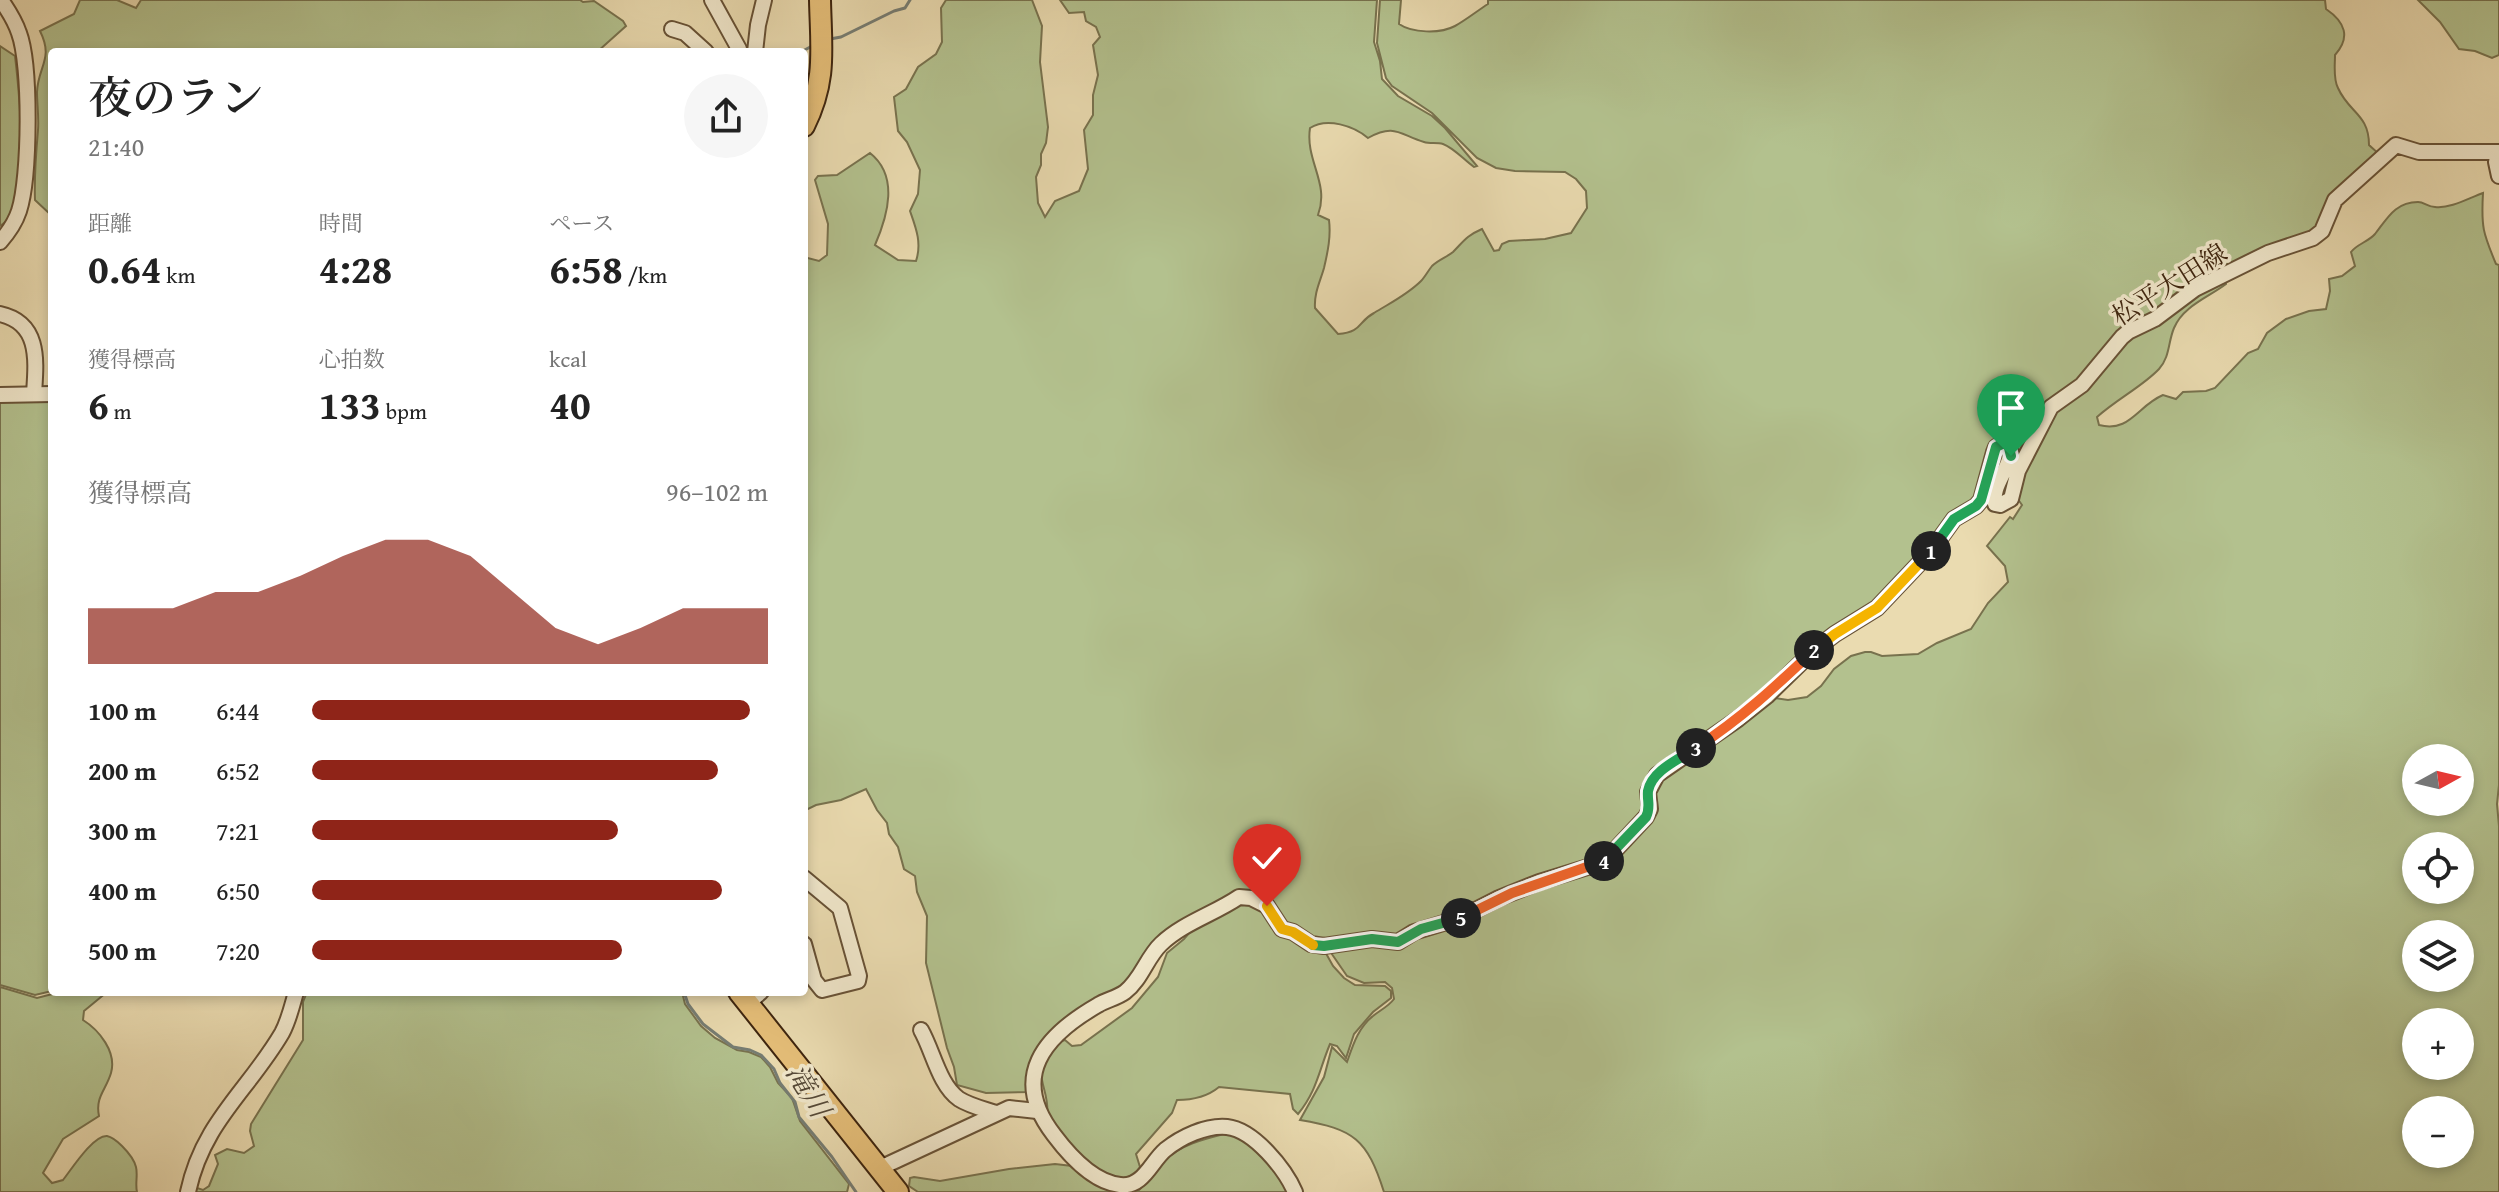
<!DOCTYPE html>
<html lang="ja">
<head>
<meta charset="utf-8">
<style>
  body { margin:0; font-family:"Gentium Book Plus","Noto Serif JP",serif; background:#f6f6f6; color:#222; height:100vh; display:flex; flex-direction:column; font-size:30px; white-space:nowrap }
  * { box-sizing:border-box; margin:0 }
  p { font-size:26px; color:#767676 }
  .icon { flex:none; width:44px; height:44px; fill:none; stroke:currentColor; stroke-width:2; stroke-linecap:round; stroke-linejoin:round }
  .map { position:relative; flex:1; overflow:hidden }
  .drawer { position:absolute; left:48px; top:48px; width:760px; height:948px; display:flex; flex-direction:column; background:#fff; border-radius:8px; box-shadow:0 4px 12px #0003 }
  .drawer>* { flex:none }
  .needle { width:52px; rotate:82deg }
  .tools { position:absolute; left:2402px; top:744px; display:grid; gap:16px }
  .tools a { display:grid; place-items:center; width:72px; height:72px; border-radius:50%; background:#fff; box-shadow:0 4px 12px #0003; font-size:40px }
  .pin { position:absolute; display:grid; place-items:center; width:68px; height:68px; color:#fff; margin:-82px -34px; border-radius:50% 50% 50% 0; rotate:-45deg; box-shadow:0 0 8px #0007 }
  .pin .icon { rotate:45deg }
  .km { position:absolute; width:40px; height:40px; margin:-20px; border-radius:50%; background:#222; color:#fff; font-size:22px; line-height:40px; text-align:center }
  .round { display:grid; place-items:center; flex:none; width:84px; height:84px; border-radius:42px; background:#f6f6f6 }
  .headline { display:flex; align-items:center; justify-content:space-between; height:136px; padding:0 40px }
  h1 { font-size:44px; font-weight:600; line-height:60px }
  .stats { display:grid; grid-template-columns:repeat(3,1fr); gap:12px; height:136px; padding:8px 40px }
  .stats div { display:grid; align-content:center }
  .stats b { font-size:40px; font-weight:600 }
  .stats small { font-size:22px; font-weight:400 }
  .stats p { font-size:22px }
  .chart { height:224px; padding:16px 40px }
  .chart p { display:flex; justify-content:space-between }
  .chart svg { width:100%; height:144px; margin-top:8px; fill:#8f2418; opacity:.7 }
  ul { padding:0 40px; list-style:none; font-size:26px }
  li { display:grid; grid-template-columns:128px 96px 1fr; align-items:center; height:60px }
  li i { height:20px; border-radius:10px; background:#8f2418 }
  .map>svg:first-child { display:block }
  .green { fill:#b3c18e; stroke:#78724e; stroke-width:2; fill-rule:evenodd }
  .lines { fill:none; stroke-linecap:round; stroke-linejoin:round }
  .stream { stroke:#767d73; stroke-width:3 }
  .minor-casing { stroke:#685236; stroke-width:18 }
  .highway-casing { stroke:#3d240e; stroke-width:24 }
  .minor { stroke:#f1e8cc; stroke-width:14 }
  .highway { stroke:#e5be78; stroke-width:20 }
  .split-1-casing { stroke:#fff; stroke-width:16 }
  .split-2-casing { stroke:#fff; stroke-width:16 }
  .split-3-casing { stroke:#fff; stroke-width:16 }
  .split-4-casing { stroke:#fff; stroke-width:16 }
  .split-5-casing { stroke:#fff; stroke-width:16 }
  .split-6-casing { stroke:#fff; stroke-width:16 }
  .split-7-casing { stroke:#fff; stroke-width:16 }
  .split-1 { stroke:#22a559; stroke-width:10 }
  .split-2 { stroke:#f5b400; stroke-width:10 }
  .split-3 { stroke:#f0652b; stroke-width:10 }
  .split-4 { stroke:#22a559; stroke-width:10 }
  .split-5 { stroke:#f0652b; stroke-width:10 }
  .split-6 { stroke:#22a559; stroke-width:10 }
  .split-7 { stroke:#f5b400; stroke-width:10 }
  .labels { text-anchor:middle; dominant-baseline:central; stroke-width:7; stroke-linejoin:round; paint-order:stroke }
  .street-label { font-size:26px; fill:#3d240e; stroke:#f1e8cc }
  .water-label { font-size:28px; font-style:italic; fill:#554938; stroke:#f1e8cc }
</style>
</head>
<body>
<div class="map">
<svg width="2499" height="1192" viewBox="0 0 2499 1192">
  <rect width="100%" height="100%" fill="#eadbb0"/>
  <filter id="stains"><feTurbulence type="fractalNoise" baseFrequency=".0025" numOctaves="4"/><feColorMatrix values="0 0 0 0 .2 0 0 0 0 .09 0 0 0 0 .02 0 0 0 .5 -.17"/></filter>
  <radialGradient id="worn" r=".72"><stop offset=".6" stop-color="#630" stop-opacity="0"/><stop offset="1" stop-color="#630" stop-opacity=".3"/></radialGradient>
  <g class="green">
    <path d="M80 0H117L136 8 141 0H580L583 2 594 1 623 21 626 26 597 52H52V216L35 200C34 176 36 153 38 130 39 117 37 104 37 92 38 66 54 59 40 31L74 14Z"/>
    <path d="M946 0H1032L1042 26 1040 62 1048 127 1046 143 1041 154V165L1036 177 1038 203 1045 217 1055 201 1079 191 1088 169 1084 130 1093 115V95L1098 75 1093 45 1100 37 1096 27 1086 21 1084 12 1069 13 1060 0H1377L1374 42 1380 61 1382 79 1398 96 1432 116 1445 128 1477 166 1474 167C1464 160 1454 148 1443 144 1437 142 1430 144 1424 142 1400 135 1395 123 1368 138 1354 126 1327 117 1310 128 1305 161 1330 183 1318 215L1329 220C1331 236 1328 251 1324 268 1320 282 1314 293 1315 308L1338 334C1363 332 1357 322 1374 313 1390 303 1407 295 1421 281 1425 277 1428 271 1432 266 1438 260 1447 257 1453 252 1464 241 1466 236 1482 229L1494 251 1499 250 1502 244 1509 241 1545 239 1571 233 1587 208 1586 191 1576 179 1565 172 1515 171 1496 168 1477 158 1432 113 1392 86 1386 78 1377 43 1380 0H1401L1399 24C1412 33 1440 34 1455 26 1466 20 1477 11 1488 4V0H2325L2326 9C2345 22 2351 37 2335 55 2335 65 2333 79 2338 88 2349 113 2369 114 2369 145L2379 154 2319 229 2167 304 2090 373 2053 401 2012 489 2000 500 2012 462 2003 440 1978 499 1875 607 1766 696 1667 766 1648 806 1603 861 1401 939 1350 941 1304 938 1251 895 1169 933 1127 986 1056 1032 1031 1092 986 1093 957 1085 954 1067 947 1048 926 963 927 916 917 892 915 876 904 869 898 847 889 834 887 823 877 810 866 789 841 800 816 805 804 811V257L819 261 827 255 828 224 815 180 818 176 837 175 870 153C899 176 888 215 875 245L898 260 916 261C922 243 916 228 910 211L918 194 920 170 907 142 898 131 894 97 906 89 918 67 936 54 942 42 941 8Z"/>
    <path d="M2418 0H2499V55L2492 58 2475 51 2459 49 2440 22Z"/>
    <path d="M0 46 15 56C19 90 32 208 0 226Z"/>
    <path d="M2483 193C2481 227 2483 233 2496 264L2499 265V785L2497 804 2499 826V1192H1384C1367 1139 1354 1129 1300 1120L1324 1077 1332 1047 1347 1062C1353 1045 1358 1028 1373 1016 1380 1010 1388 1007 1394 999L1392 988 1385 982 1364 983 1347 976 1327 947 1393 944 1604 864 1641 824 1651 787 1767 697 1788 700 1807 697 1821 686 1834 669 1851 656 1865 652H1871L1882 656 1918 654 1937 643 1971 629 1988 603 2008 582 2005 566 1987 546 2010 517 2013 519 2022 505 2017 498 2019 476 2053 409 2124 340 2225 277 2226 284C2209 297 2183 306 2174 328 2168 342 2170 357 2159 369 2143 386 2117 399 2097 417L2099 425C2130 433 2137 406 2163 395L2176 399 2183 392 2206 391 2215 388 2248 353 2258 349 2267 333 2286 319 2309 311 2326 309 2330 291 2329 279 2342 276 2355 266 2351 252C2357 244 2368 242 2375 234 2387 219 2395 202 2418 202 2424 202 2428 207 2435 207 2450 209 2469 198 2483 193ZM2416 758H2460V802H2416ZM2416 846H2460V890H2416ZM2416 934H2460V978H2416ZM2416 1022H2460V1066H2416ZM2416 1110H2460V1154H2416Z"/>
    <path d="M0 400H52V991L35 995 0 985Z"/>
    <path d="M1244 899 1323 948 1333 966 1344 978 1355 985 1385 986 1391 991V998L1373 1012 1354 1034 1346 1058 1337 1046 1330 1044C1319 1070 1317 1091 1298 1114L1293 1109 1290 1094 1219 1087C1207 1097 1192 1100 1177 1100L1172 1113 1136 1154 1140 1167 1137 1171 1125 1179H1115L1092 1168 1047 1117C1051 1089 1030 1076 1050 1051 1055 1044 1057 1042 1065 1040L1072 1046 1081 1045 1132 1008 1158 977 1167 953 1184 939 1196 925Z"/>
    <path d="M0 987 37 998 60 992H107L84 1011 83 1020C99 1030 117 1052 111 1073 106 1090 95 1097 99 1116L63 1139 43 1173 52 1183 63 1180C71 1170 93 1135 107 1136 112 1137 119 1143 122 1146 128 1152 134 1159 136 1167 138 1175 135 1184 137 1192H0Z"/>
    <path d="M307 992H682L685 1004 701 1026 715 1038 737 1050 749 1052 761 1057 770 1067 778 1083 792 1098 800 1121 849 1184 847 1192H190L191 1186 203 1190 209 1186 218 1164 215 1155 227 1149 244 1153 254 1146 250 1131 251 1124 303 1040V1002Z"/>
    <path d="M1224 1134H1238L1265 1155 1292 1192H918L909 1186 910 1178 914 1177 940 1181 1009 1169 1055 1164 1081 1167 1113 1187 1139 1190C1149 1181 1155 1170 1165 1160 1180 1145 1204 1139 1224 1134Z"/>
  </g>
  <g class="lines">
    <g class="stream">
      <path d="M830 39 841 37 894 11 905 8 910 0"/>
      <path d="M801 52 812 46"/>
      <path d="M684 992 688 1004 703 1024 733 1047 750 1050 761 1055 774 1069 780 1083 795 1102 799 1117 832 1157 856 1192"/>
    </g>
    <g class="minor-casing">
      <g id="minor">
        <path d="M712 0 739 49"/>
        <path d="M672 29 685 33 706 52"/>
        <path d="M755 52 758 25 764 0"/>
        <path d="M2498 152 2496 162 2499 176"/>
        <path d="M0 242C8 233 15 223 19 211 30 177 31 65 19 33 15 21 8 10 1 0"/>
        <path d="M0 314C41 323 36 362 34 394"/>
        <path d="M0 395 52 394"/>
        <path d="M804 878 840 908 859 976 858 981 822 990 814 980 804 944"/>
        <path d="M747 1004 761 992"/>
        <path d="M921 1030C933 1051 939 1085 959 1099 970 1106 984 1109 996 1113"/>
        <path d="M880 1168 1009 1108 1037 1111"/>
        <path d="M188 1192C203 1122 248 1091 282 1033 289 1020 292 1006 296 992"/>
        <path d="M1295 1192C1285 1169 1254 1130 1227 1127 1206 1125 1181 1137 1165 1150 1151 1162 1143 1188 1120 1185 1093 1182 1069 1155 1054 1135 1009 1077 1044 1036 1098 1005 1106 1000 1117 998 1125 992 1141 980 1147 957 1161 944 1183 923 1214 914 1239 897L1251 898 1267 906 1282 929 1293 932 1311 944 1324 946 1372 939 1398 942 1414 932 1460 918 1499 898 1539 882 1604 862 1646 817 1650 809 1648 792 1657 775 1738 719 1767 696 1814 650 1835 634 1877 608 1931 551 1954 519 1976 506 1981 500 1994 452 1996 447 2002 444 2010 447C2013 467 1991 484 1995 504L2000 505 2011 499 2018 471 2051 407 2082 385 2122 337 2128 332 2155 319 2195 289 2268 253 2313 238 2322 231 2335 200 2396 145 2419 152H2499"/>
      </g>
    </g>
    <g class="highway-casing">
      <g id="highway">
        <path d="M804 126C827 80 821 49 820 0"/>
        <path d="M739 992 898 1192"/>
      </g>
    </g>
    <use href="#minor" class="minor"/>
    <use href="#highway" class="highway"/>
  </g>
  <g class="lines">
    <g class="split-1-casing">
      <path id="split-1" d="M1931 551 1954 519 1976 506 1981 500 1996 447 2002 444H2008L2011 456"/>
    </g>
    <g class="split-2-casing">
      <path id="split-2" d="M1814 650 1835 634 1877 608 1931 551"/>
    </g>
    <g class="split-3-casing">
      <path id="split-3" d="M1696 748C1743 717 1774 688 1814 650"/>
    </g>
    <g class="split-4-casing">
      <path id="split-4" d="M1604 861 1646 817C1651 807 1647 801 1648 791 1652 770 1680 759 1696 748"/>
    </g>
    <g class="split-5-casing">
      <path id="split-5" d="M1461 918 1512 893 1604 861"/>
    </g>
    <g class="split-6-casing">
      <path id="split-6" d="M1313 945 1324 946 1372 939 1398 942 1421 929 1461 918"/>
    </g>
    <g class="split-7-casing">
      <path id="split-7" d="M1267 906 1282 929 1293 932 1313 945"/>
    </g>
    <use href="#split-1" class="split-1"/>
    <use href="#split-2" class="split-2"/>
    <use href="#split-3" class="split-3"/>
    <use href="#split-4" class="split-4"/>
    <use href="#split-5" class="split-5"/>
    <use href="#split-6" class="split-6"/>
    <use href="#split-7" class="split-7"/>
  </g>
  <g class="labels">
    <g class="street-label">
      <text transform="translate(2169 284) rotate(-32)">松平大田線</text>
    </g>
    <g class="water-label">
      <text transform="translate(809 1090) rotate(59)">滝川</text>
    </g>
  </g>
  <rect width="100%" height="100%" filter="url(#stains)"/>
  <rect width="100%" height="100%" fill="url(#worn)"/>
</svg>
<div class="tools">
<a><svg class="needle" viewBox="-14 -14 28 28"><path d="M0-13l5 13h-10z" fill="#e53935"/><path d="M0 13l5-13h-10z" fill="#767676"/></svg></a>
<a><svg class="icon" aria-label="locate" viewBox="0 0 24 24"><circle cx="12" cy="12" r="6"/><path d="M12 2v4M12 18v4M2 12h4M18 12h4"/></svg></a>
<a><svg class="icon" aria-label="layers" viewBox="0 0 24 24"><path d="M12 4l9 5-9 5-9-5zM3 14l9 5 9-5"/></svg></a>
<a>+</a>
<a>−</a>
</div>
<div class="pin" style="left:2011px;top:456px;background:#1e9e55"><svg class="icon" aria-label="arrive" viewBox="0 0 24 24"><path d="M6 21V4h12l-3 4 3 4H6"/></svg></div>
<div class="pin" style="left:1267px;top:906px;background:#d93025"><svg class="icon" aria-label="check" viewBox="0 0 24 24"><path d="M5 12l5 5 9-10"/></svg></div>
<b class="km" style="left:1931px;top:551px">1</b>
<b class="km" style="left:1814px;top:650px">2</b>
<b class="km" style="left:1696px;top:748px">3</b>
<b class="km" style="left:1604px;top:861px">4</b>
<b class="km" style="left:1461px;top:918px">5</b>
<section class="drawer">
<div class="headline"><div><h1>夜のラン</h1><p>21:40</p></div><a class="round"><svg class="icon" aria-label="share" viewBox="0 0 24 24"><path d="M12 15V3M7 8l5-5 5 5M5 13v7h14v-7"/></svg></a></div>
<div class="stats">
<div><p>距離</p><b>0.64<small> km</small></b></div>
<div><p>時間</p><b>4:28</b></div>
<div><p>ペース</p><b>6:58<small> /km</small></b></div>
</div>
<div class="stats">
<div><p>獲得標高</p><b>6<small> m</small></b></div>
<div><p>心拍数</p><b>133<small> bpm</small></b></div>
<div><p>kcal</p><b>40</b></div>
</div>
<div class="chart"><p><span>獲得標高</span>96–102 m</p>
<svg viewBox="0 0 160 44" preserveAspectRatio="none"><path d="M0 44V27L10 27L20 27L30 22L40 22L50 17L60 11L70 6L80 6L90 11L100 22L110 33L120 38L130 33L140 27L150 27L160 27V44z"/></svg>
</div>
<ul>
<li><b>100 m</b>6:44<i style="width:96%"></i></li>
<li><b>200 m</b>6:52<i style="width:89%"></i></li>
<li><b>300 m</b>7:21<i style="width:67%"></i></li>
<li><b>400 m</b>6:50<i style="width:90%"></i></li>
<li><b>500 m</b>7:20<i style="width:68%"></i></li>
</ul>
</section>
</div>
</body>
</html>
